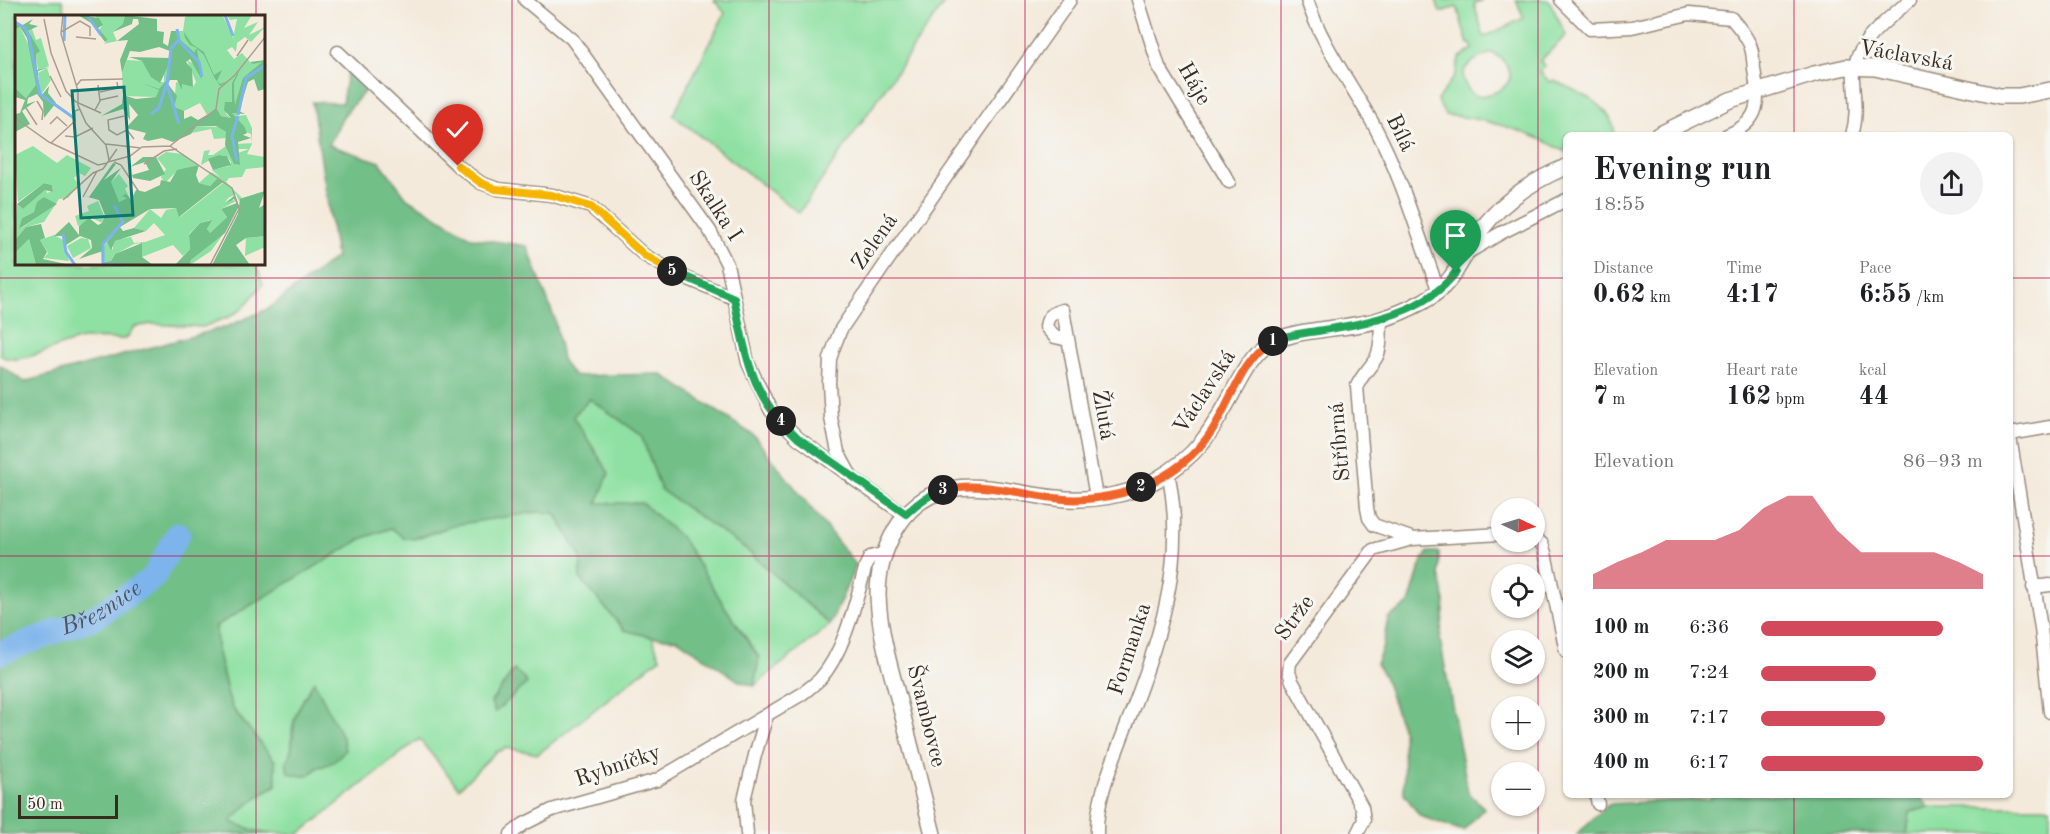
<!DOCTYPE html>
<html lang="en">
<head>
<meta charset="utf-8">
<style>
  body { margin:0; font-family:"Old Standard TT",serif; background:#f2f2f2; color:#202124; height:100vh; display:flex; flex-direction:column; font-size:22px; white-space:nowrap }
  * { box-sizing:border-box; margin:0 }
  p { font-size:20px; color:#757577 }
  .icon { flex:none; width:33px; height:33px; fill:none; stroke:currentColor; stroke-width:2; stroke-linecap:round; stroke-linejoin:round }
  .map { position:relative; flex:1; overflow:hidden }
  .panel { position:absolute; left:1563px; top:132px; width:450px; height:666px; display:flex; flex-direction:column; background:#fff; border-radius:9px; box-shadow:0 2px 4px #0004 }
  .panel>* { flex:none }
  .needle { width:39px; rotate:94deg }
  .controls { position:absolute; left:1491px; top:498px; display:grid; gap:12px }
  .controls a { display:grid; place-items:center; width:54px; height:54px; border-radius:50%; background:#fff; box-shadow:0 2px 4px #0004; font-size:30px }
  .scale { position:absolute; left:18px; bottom:15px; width:100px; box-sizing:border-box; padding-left:6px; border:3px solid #3b2a1e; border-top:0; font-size:16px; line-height:21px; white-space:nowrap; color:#3b2a1e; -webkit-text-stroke:4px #f6f6f2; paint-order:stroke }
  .pin { position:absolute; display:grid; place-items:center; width:51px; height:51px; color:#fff; margin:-62px -26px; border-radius:50% 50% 50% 0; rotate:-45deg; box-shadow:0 0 6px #0007 }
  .pin .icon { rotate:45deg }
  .km { position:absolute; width:30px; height:30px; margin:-15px; border-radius:50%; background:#222; color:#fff; font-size:16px; line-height:30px; text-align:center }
  .round { display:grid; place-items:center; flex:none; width:63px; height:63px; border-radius:32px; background:#f2f2f2 }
  .headline { display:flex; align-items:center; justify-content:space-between; height:102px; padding:0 30px }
  h1 { font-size:33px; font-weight:600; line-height:45px }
  .stats { display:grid; grid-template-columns:repeat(3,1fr); gap:9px; height:102px; padding:6px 30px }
  .stats div { display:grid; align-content:center }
  .stats b { font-size:26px; font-weight:600 }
  .stats small { font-size:16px; font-weight:400 }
  .stats p { font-size:16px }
  .chart { height:168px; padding:12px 30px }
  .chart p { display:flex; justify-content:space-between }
  .chart svg { width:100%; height:108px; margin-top:6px; fill:#d1495b; opacity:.7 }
  ul { padding:0 30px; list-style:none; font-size:20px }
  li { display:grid; grid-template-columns:96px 72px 1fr; align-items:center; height:45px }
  li i { height:15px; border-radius:8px; background:#d1495b }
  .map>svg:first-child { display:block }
  .green { fill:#8ee1a2; stroke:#648660; stroke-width:1.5; fill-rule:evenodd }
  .forest { fill:#72bf88; stroke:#567453; stroke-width:1.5 }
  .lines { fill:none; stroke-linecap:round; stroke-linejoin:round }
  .river { stroke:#7db4ec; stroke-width:24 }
  .minor-casing { stroke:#988a7c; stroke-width:15 }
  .tertiary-casing { stroke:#988a7c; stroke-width:18 }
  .minor { stroke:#fff; stroke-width:12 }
  .tertiary { stroke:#fff; stroke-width:15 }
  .split-1-casing { stroke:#fff; stroke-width:12 }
  .split-2-casing { stroke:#fff; stroke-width:12 }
  .split-3-casing { stroke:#fff; stroke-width:12 }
  .split-4-casing { stroke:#fff; stroke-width:12 }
  .split-5-casing { stroke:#fff; stroke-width:12 }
  .split-6-casing { stroke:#fff; stroke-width:12 }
  .split-7-casing { stroke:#fff; stroke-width:12 }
  .split-1 { stroke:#22a559; stroke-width:8 }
  .split-2 { stroke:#f0652b; stroke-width:8 }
  .split-3 { stroke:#f0652b; stroke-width:8 }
  .split-4 { stroke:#22a559; stroke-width:8 }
  .split-5 { stroke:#22a559; stroke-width:8 }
  .split-6 { stroke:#f5b400; stroke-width:8 }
  .split-7 { stroke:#f5b400; stroke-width:8 }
  .grid { fill:none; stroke:#c2185b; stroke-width:1.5; stroke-opacity:0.55 }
  .labels { text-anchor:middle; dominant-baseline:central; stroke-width:6; stroke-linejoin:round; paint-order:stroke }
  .street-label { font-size:22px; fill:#3b2a1e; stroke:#f6f6f2 }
  .water-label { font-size:24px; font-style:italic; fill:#4f535c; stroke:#f6f6f2 }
  .inset-river { fill:none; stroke:#7db4ec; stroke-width:3 }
  .inset-road { fill:none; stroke:#aa9d8f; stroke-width:1.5 }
  .view { fill:#0f766e; fill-opacity:0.15; stroke:#0f766e; stroke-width:3 }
  .inset-edge { fill:none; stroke:#3b2a1e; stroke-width:3 }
</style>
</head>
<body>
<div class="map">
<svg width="2050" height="834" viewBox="0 0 2050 834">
  <rect width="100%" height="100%" fill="#f6f6f2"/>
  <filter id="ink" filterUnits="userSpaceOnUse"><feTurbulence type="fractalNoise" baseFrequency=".0167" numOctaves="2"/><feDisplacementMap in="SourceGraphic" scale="12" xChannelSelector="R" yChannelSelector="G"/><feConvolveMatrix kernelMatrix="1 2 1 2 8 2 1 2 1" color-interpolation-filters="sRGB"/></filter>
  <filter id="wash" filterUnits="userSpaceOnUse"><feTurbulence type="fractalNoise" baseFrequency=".008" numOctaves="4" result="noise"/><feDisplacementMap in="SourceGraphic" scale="24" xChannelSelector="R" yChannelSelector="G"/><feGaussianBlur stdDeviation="1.35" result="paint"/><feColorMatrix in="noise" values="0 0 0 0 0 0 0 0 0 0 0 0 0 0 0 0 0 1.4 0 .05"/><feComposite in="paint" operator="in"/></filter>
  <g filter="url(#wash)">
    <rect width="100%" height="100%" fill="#f4eadb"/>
    <g class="green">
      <path d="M0 0H62L66 16H16V264H256L263 284 242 309 231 316 203 327 152 324 134 327 126 339C112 339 98 338 84 339 63 341 17 369 0 355Z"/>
      <path d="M714 0H946L799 213 673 115 725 13Z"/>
      <path d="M1436 0H1483L1474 4 1484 37 1524 18 1516 0H1549L1566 35 1540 61 1545 66 1540 72 1550 82 1554 80C1579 94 1612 102 1615 135H1566V152C1530 132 1486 118 1445 115L1437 100 1455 76 1459 58 1473 49 1471 44H1468L1457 7 1440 12ZM1492 53C1499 56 1503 59 1507 66 1519 86 1491 97 1475 96 1450 74 1468 61 1492 53Z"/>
      <path d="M590 399 641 435 661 490 746 549 830 625 754 686 759 657 727 610 596 503 573 416Z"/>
      <path d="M546 511 555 513 581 557 580 578 624 630 652 637 660 658 538 754 508 748 496 752 459 788 419 739 299 834 259 832 230 822C244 807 258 795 276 785L275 761 233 709 228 696 217 649 216 625 363 538 392 528 403 537 420 538 454 525 504 516ZM514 670 527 683 495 712 491 702ZM314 681 288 771 286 762C295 750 290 739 293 725 296 710 306 694 314 681Z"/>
      <path d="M1929 807H2050V834H1907L1910 812Z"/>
      <path d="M1773 826V834H1670Z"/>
    </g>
    <g class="forest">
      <path d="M348 66 369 86 344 115 329 145 380 162 407 198 472 238 527 246 554 317 562 359 571 373 576 376 661 374 753 435 856 565 830 625 746 549 661 490 641 435 590 399 573 416 609 473 597 503H642L682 538 727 610 759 658 754 686 739 681 677 639 652 637 624 630 580 578 581 557 555 513 537 512 454 525 413 539 403 537 391 528 363 538 216 626 217 649 228 696 233 709 275 761 276 785C258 795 244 806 231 822L259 832 270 834H0V365L24 382 226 327 268 309 336 257 312 102 342 103Z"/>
      <path d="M1428 552H1439V574L1445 602 1440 640 1468 792 1484 808 1463 831 1420 816 1404 794 1403 732 1384 676 1376 664 1383 646 1388 618 1409 604 1421 563Z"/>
      <path d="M514 670 523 677 527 683 495 712 491 702Z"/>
      <path d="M314 681 343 739 345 750C339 759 328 766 318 767 307 779 302 777 288 772L286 762C296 749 290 731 296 715 300 704 308 692 314 681Z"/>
      <path d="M1710 795H1919L1929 807 1910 812 1907 834H1773V826L1670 834H1577L1608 804 1711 799Z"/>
    </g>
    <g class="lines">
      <path class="river" id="s1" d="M0 653 95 617 153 578 178 534"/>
    </g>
  </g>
  <g filter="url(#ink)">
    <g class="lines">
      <g class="minor-casing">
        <g id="minor">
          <path d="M525 0 572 39 710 231 727 264 748 363 771 411 798 438 846 473"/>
          <path d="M1138 0 1159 67 1229 182"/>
          <path d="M1307 0C1322 46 1353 86 1376 129 1403 180 1419 238 1439 292"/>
          <path d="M1561 0 1590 29 1632 27 1689 14 1731 18C1737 25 1744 33 1748 41 1753 48 1753 60 1754 69 1759 101 1762 121 1727 135"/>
          <path d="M338 52 458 166 481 183 498 189 552 195 591 207 644 255 679 275 734 298"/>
          <path d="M1852 135C1858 116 1855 99 1854 80 1851 43 1886 22 1910 0"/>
          <path d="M1467 253 1501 233 1566 200"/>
          <path d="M1381 320C1380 332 1382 348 1376 358 1370 368 1362 375 1357 386L1367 508 1369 518 1374 525 1411 538"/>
          <path d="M1068 340 1055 337 1046 327C1047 316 1053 312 1063 310L1096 497"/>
          <path d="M2010 434 2050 427"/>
          <path d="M2010 437 2041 628 2050 712"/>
          <path d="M905 515 852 478 838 452 831 418 829 383 830 359 835 344 841 329 886 263 1070 0"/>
          <path d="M1534 537 1542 544 1545 553 1566 651"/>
          <path d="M2033 587 2050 585"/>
          <path d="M1596 795 1598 804"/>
          <path d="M511 834 524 824 552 810 657 780 802 694C808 689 815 684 820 679 845 651 856 600 866 565L870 557 886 553"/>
          <path d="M747 834 744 800 755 755 767 715"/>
          <path d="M1097 834C1096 798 1113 762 1125 729 1157 646 1188 563 1168 473"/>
          <path d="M1357 834 1364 820 1362 807 1292 681 1289 672 1290 663 1373 550 1412 539 1502 534"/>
        </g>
      </g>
      <g class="tertiary-casing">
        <g id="tertiary">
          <path d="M1658 135 1730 100 1814 74 1846 67 1875 68 2000 96H2019L2050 90"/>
          <path d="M933 834C922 790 910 745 899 701 890 667 879 631 878 595 878 573 884 549 896 529 934 465 997 492 1056 498 1088 502 1128 496 1156 480 1198 456 1211 432 1233 392 1241 377 1249 361 1262 349 1287 326 1349 331 1382 319 1396 315 1411 308 1424 301 1456 283 1460 258 1480 231 1503 201 1531 181 1566 167"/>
        </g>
      </g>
      <use href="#minor" class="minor"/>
      <use href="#tertiary" class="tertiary"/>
    </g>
  </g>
  <g class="lines" filter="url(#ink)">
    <g class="split-1-casing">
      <path id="split-1" d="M1273 341C1288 334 1306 333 1323 330 1371 322 1425 313 1456 272"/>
    </g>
    <g class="split-2-casing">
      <path id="split-2" d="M1141 487C1170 476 1197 455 1213 429 1230 402 1244 356 1273 341"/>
    </g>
    <g class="split-3-casing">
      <path id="split-3" d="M943 490C979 480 1018 494 1054 498 1082 502 1115 497 1141 487"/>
    </g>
    <g class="split-4-casing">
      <path id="split-4" d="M781 421 798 438 906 514C917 503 928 495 943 490"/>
    </g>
    <g class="split-5-casing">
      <path id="split-5" d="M672 271 734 298C743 341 749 388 781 421"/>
    </g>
    <g class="split-6-casing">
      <path id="split-6" d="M496 189 552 195 591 207 644 255 672 271"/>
    </g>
    <g class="split-7-casing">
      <path id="split-7" d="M458 166 481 183 496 189"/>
    </g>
    <use href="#split-1" class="split-1"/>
    <use href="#split-2" class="split-2"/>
    <use href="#split-3" class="split-3"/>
    <use href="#split-4" class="split-4"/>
    <use href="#split-5" class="split-5"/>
    <use href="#split-6" class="split-6"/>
    <use href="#split-7" class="split-7"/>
  </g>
  <path class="grid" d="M256 0V16M512 0V834M769 0V834M1025 0V834M1281 0V834M1538 0V834M1794 0V135M256 264V834M0 278H1566M2010 278H2050M0 556H1566M2010 556H2050M1794 795V834"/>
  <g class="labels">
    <g class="street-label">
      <text transform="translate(1906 56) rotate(10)">Václavská</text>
      <text transform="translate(1194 84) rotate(60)">Háje</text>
      <text transform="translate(1400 133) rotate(64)">Bílá</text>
      <text transform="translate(715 206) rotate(57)">Skalka I</text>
      <text transform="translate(875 242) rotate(-55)">Zelená</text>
      <text transform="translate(1205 392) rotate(-57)">Václavská</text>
      <text transform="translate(1103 415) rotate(80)">Žlutá</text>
      <text transform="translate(1340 442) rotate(-95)">Stříbrná</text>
      <text transform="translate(1295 618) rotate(-54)">Strže</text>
      <text transform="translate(1130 649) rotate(-72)">Formanka</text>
      <text transform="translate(926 716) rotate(76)">Švambovce</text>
      <text transform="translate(618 766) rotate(-19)">Rybníčky</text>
    </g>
    <g class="water-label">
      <text stroke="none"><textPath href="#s1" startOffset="111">Březnice</textPath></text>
    </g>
  </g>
  <g transform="translate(15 15)">
    <rect width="250" height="250" fill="#f4eadb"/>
    <path d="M80 0H110L109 9 98 17 102 26 89 29 93 25 84 15 87 11ZM175 0 208 1 218 23 222 4 215 5 212 0H237L229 13 243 7 234 20 250 12 236 27 230 22 222 28 221 37 217 32 212 35 219 44 227 38 236 48 250 46 235 58 220 90 219 68 225 55 217 72V87L211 88V99L216 103 206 101 202 94 192 100 185 88 165 98 159 92 161 67 178 72 181 67 172 45 182 51 188 64 180 36 177 38 163 23 162 16H168L170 2ZM5 12 16 35 22 70 11 83 0 73V14ZM17 14 21 25 26 23 34 51 23 56 20 31 13 16ZM112 45 127 46 144 67H149V52L153 51 152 65 141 82 108 81 107 58ZM32 53 36 65 26 80 23 58ZM220 96 223 101 231 100 237 113V129L232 139 250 142V152L231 154 227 162 214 163 211 167 227 183 250 176 224 186 221 179 213 183 210 188 215 184 221 186 206 194 212 202 195 218 192 215 195 205 185 208 174 219 175 234 168 241 158 230 127 242 126 228 119 229 99 240 96 246 87 247 86 234 100 218 93 227 98 235V227L105 224 116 222 119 228 130 227 150 220 139 208 131 216 119 213 135 194 146 203 151 195 161 193 165 202 208 168 202 165 195 171 184 168 196 157 205 162 197 155 214 151 216 147 212 141 204 140 186 150 189 136 195 135 193 140H198L211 131 220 149 225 150 223 138 234 134H223L222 129 237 128 236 119 228 116V110L216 98ZM182 111 203 112 211 117 212 123 199 124 196 114 177 118ZM18 131 42 148 52 140 76 153 70 161 64 158 59 163 64 170 53 183 44 184 29 207 11 212 0 225 2 189 8 194 31 174 32 178 38 176 37 170 29 168 3 187 0 140ZM29 182 41 189 5 214 7 203 19 197ZM151 137 168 139 184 150 162 156 150 168 146 162 151 154 142 143ZM104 159 113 171 110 174 116 185 112 183 104 187 97 177 96 167ZM83 186 89 201 87 208 77 203 63 211 60 201 74 196 72 191ZM209 218 196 236 175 250 176 245ZM39 220 48 225 54 246 29 243 33 238 25 225ZM250 221V232L230 241 231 223ZM66 223 73 224 76 233 58 243 52 231ZM14 224 21 250H0V238Z" fill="#8ee1a2" fill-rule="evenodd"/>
    <path d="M63 0 84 3 88 10 83 13 93 25 90 27 76 8ZM110 0 142 4V16L149 17 148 28 153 31 156 16H162L163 23 179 37 182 33 175 30 170 23 169 17 177 29 189 37 199 60 207 55 202 66 205 69 213 66 205 71 199 62 189 40 182 34 187 65 175 44 171 47 177 54 178 72 167 69V75L162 65H155L153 69 162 81 159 92 169 96V104L176 101 183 105 202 94 206 101 216 103 209 95 210 87H217V68L222 59 225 55 219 68 220 90 228 63 247 47 238 49 235 47 250 45V74L243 76 239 64 233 67 224 96 230 99 217 98 229 111 232 118 228 120 236 123 223 127 225 150 219 149 210 130 211 117 201 111H182L176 119 158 127 147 123 133 126 128 124 131 118 111 113 123 100 114 89 115 105 108 94 86 101 107 89 108 80 121 84 141 82 144 75 127 68 144 74 152 65 154 60 153 51 145 68 136 62 127 46 114 42 154 43 155 36 144 32 125 37 115 36 107 58 105 45 113 25 102 26 124 9 123 4H118L117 9 98 17 108 9ZM18 4 14 9 23 11 13 16 25 36 21 39 22 55 35 52 23 56V73L27 80 34 71 33 78 41 88 29 103 28 87 22 79 13 83 12 89 21 86 7 96 15 109 0 117V99L5 98 10 85 0 82V73L11 83 21 70 12 23 5 12 0 14V7L6 11ZM204 140 212 141 216 150 198 155 193 144ZM128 142H141L150 159 135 166 118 163 117 160 134 155 130 147 115 152ZM98 148 101 149 89 165 106 153 96 167 104 187 112 183 107 181 111 179 116 185 121 175 130 177 145 170 146 165 155 167 162 155 184 150 181 160 184 168 195 171 202 164 208 167 164 202 161 193 135 194 105 212 108 216 119 213 131 216 100 226 96 235 92 227 99 219 89 228 88 236 64 244 77 233 76 225 65 221 51 230 49 221H39L54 207 64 220V211L74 203 83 210 87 208 90 200 84 185 69 181 74 182ZM29 168 37 170 38 177 30 175 8 194 2 189ZM218 175 224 191 210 218 176 245 175 250H160L175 234 174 220 185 208 197 205 192 214 195 218 212 202 206 194 222 188 219 184 210 189 220 180ZM250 176 244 193 250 189V221L231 223 221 230 235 250H197L223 199 225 184ZM29 182 42 189 4 214 7 203 19 197 22 187ZM26 209 30 223 25 225 32 237 28 244 55 250H21L14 224 0 238V225L11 212ZM127 228V242L138 250H90L89 247 96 246 100 239Z" fill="#72bf88"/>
    <path class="inset-river" d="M72 0 86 20M210 0 218 21M0 7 10 13 14 22 25 79 59 103M162 14 164 25 156 33 152 69 164 109M49 26 50 0M164 26 184 47 187 62M136 99 144 93 151 70M223 100 231 63 251 50M222 146 217 121 223 101M48 219 51 237 60 250M88 249 107 250M88 250V229L108 207 99 190"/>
    <path class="inset-road" d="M48 0 46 19 63 76V90L71 108 91 130 94 145M29 4 36 38 51 76 61 87 86 98M46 17 65 6 75 12V21M61 22 81 24M222 41 233 25M35 61 46 82M61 71 66 65 108 64M85 77 103 73 102 67M85 85 103 81M22 86 28 96 27 105M11 93 22 110M80 95 85 86 83 70M109 101 93 105 94 115 102 120 112 115 119 124M0 103 34 127 83 150 92 148M35 109 42 102 52 111M50 121 60 122 78 113M36 128 60 106V96L65 94M91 129 126 133M155 131 201 94 204 74 220 60 251 21M93 147 115 141 127 132 155 131 217 173 224 194 195 250M99 147 106 150 124 177M129 149 149 136 162 134M68 182 82 156M48 185 78 158 88 154 102 134"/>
    <path class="view" d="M109 72 118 200 66 203 57 76Z"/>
    <rect width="250" height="250" class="inset-edge"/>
  </g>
</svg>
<div class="controls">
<a><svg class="needle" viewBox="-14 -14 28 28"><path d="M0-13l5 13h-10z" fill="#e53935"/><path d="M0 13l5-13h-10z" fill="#757577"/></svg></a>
<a><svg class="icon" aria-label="locate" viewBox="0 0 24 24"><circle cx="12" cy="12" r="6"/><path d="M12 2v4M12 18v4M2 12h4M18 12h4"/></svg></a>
<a><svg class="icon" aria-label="layers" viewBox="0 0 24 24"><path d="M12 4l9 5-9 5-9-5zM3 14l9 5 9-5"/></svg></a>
<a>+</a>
<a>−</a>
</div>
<div class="scale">50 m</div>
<div class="pin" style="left:1456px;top:272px;background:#1e9e55"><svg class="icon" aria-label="arrive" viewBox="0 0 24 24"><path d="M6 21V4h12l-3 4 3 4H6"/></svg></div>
<div class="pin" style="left:458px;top:166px;background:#d93025"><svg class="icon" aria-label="check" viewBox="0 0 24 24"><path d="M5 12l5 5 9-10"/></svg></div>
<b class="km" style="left:1273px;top:341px">1</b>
<b class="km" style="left:1141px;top:487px">2</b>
<b class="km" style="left:943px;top:490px">3</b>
<b class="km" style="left:781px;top:421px">4</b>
<b class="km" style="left:672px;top:271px">5</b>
<section class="panel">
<div class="headline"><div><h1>Evening run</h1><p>18:55</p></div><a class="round"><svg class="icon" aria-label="share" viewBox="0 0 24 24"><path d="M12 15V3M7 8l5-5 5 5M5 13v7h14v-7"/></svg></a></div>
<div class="stats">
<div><p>Distance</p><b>0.62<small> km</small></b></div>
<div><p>Time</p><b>4:17</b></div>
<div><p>Pace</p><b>6:55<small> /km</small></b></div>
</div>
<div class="stats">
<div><p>Elevation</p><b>7<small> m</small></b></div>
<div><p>Heart rate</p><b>162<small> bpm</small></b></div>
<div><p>kcal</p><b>44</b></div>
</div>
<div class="chart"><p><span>Elevation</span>86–93 m</p>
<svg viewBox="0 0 160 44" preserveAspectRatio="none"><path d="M0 44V38L10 33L20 29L30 24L40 24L50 24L60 20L70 11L80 6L90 6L100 20L110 29L120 29L130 29L140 29L150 33L160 38V44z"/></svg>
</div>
<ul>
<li><b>100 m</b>6:36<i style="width:82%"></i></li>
<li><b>200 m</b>7:24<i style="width:52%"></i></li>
<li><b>300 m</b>7:17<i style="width:56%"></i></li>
<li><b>400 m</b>6:17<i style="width:100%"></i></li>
</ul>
</section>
</div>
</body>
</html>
